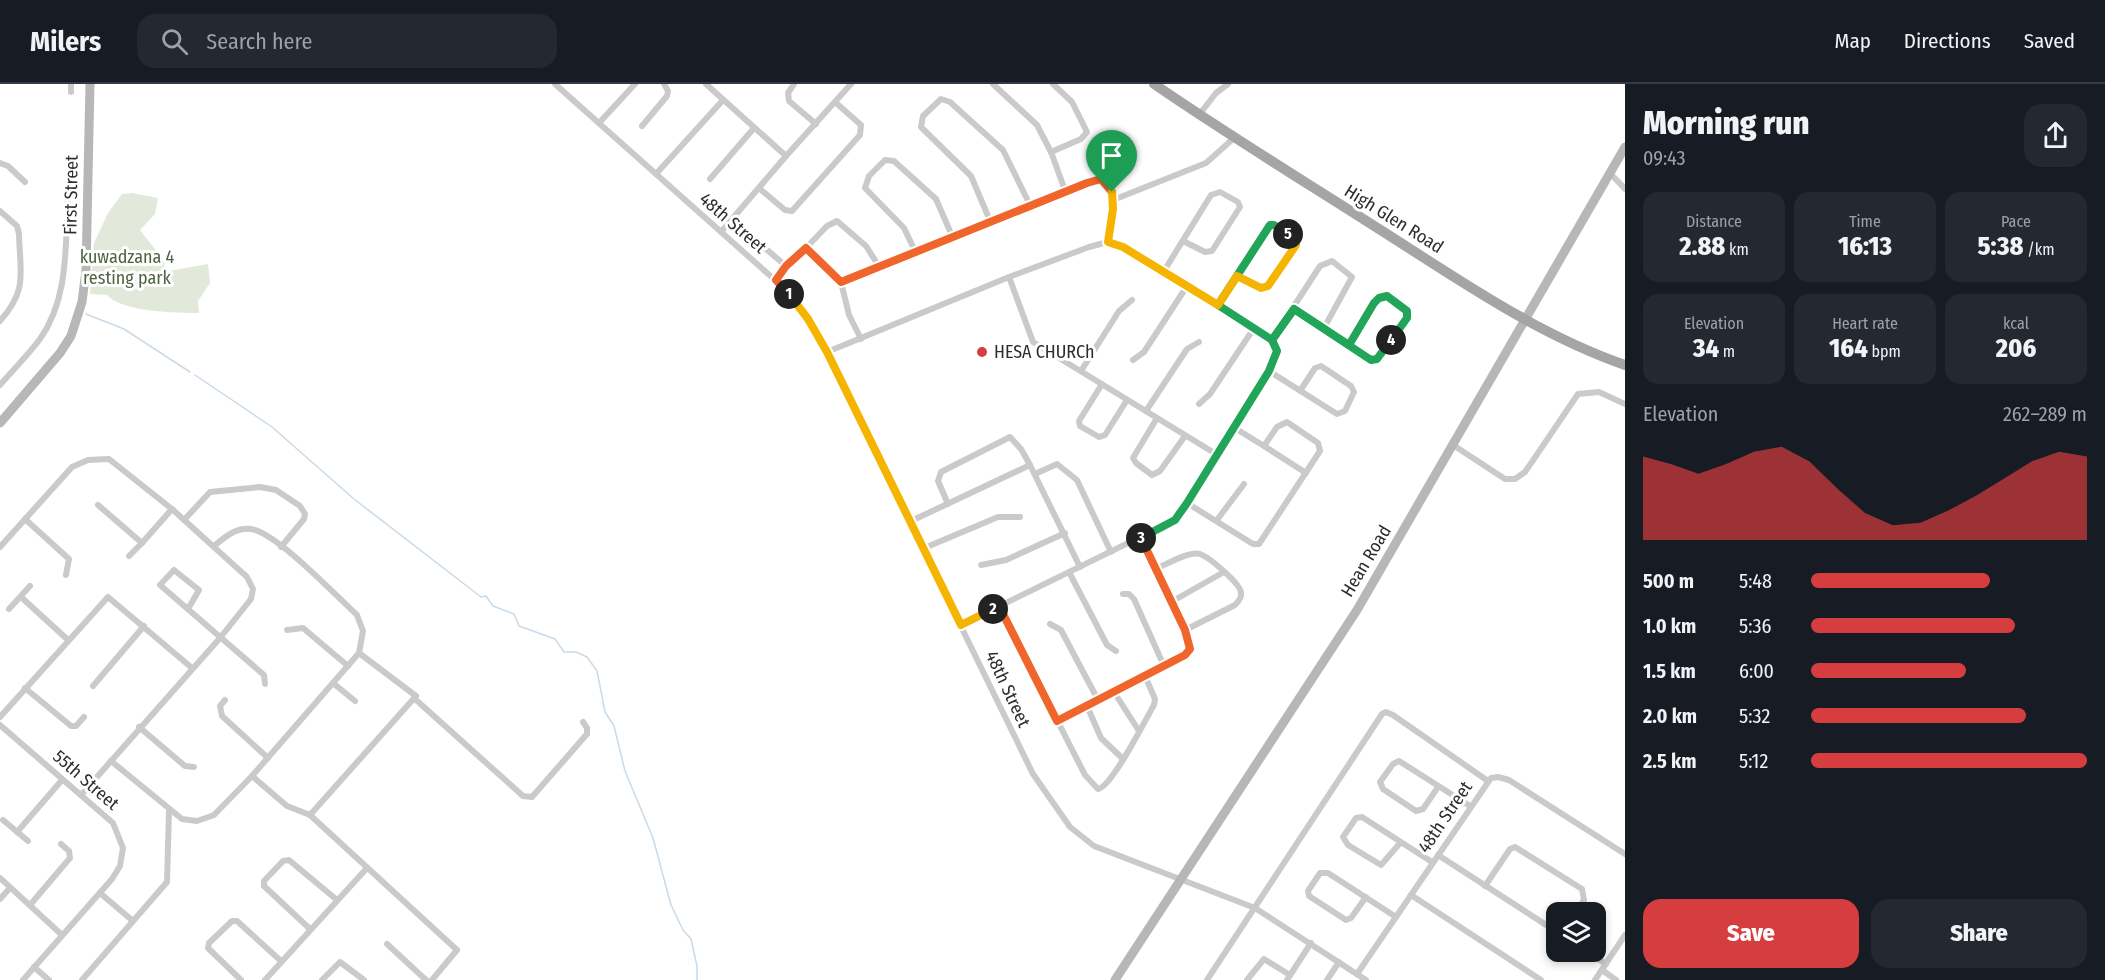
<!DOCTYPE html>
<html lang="en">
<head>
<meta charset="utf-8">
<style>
  body { margin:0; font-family:"Fira Sans Condensed",sans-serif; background:#242831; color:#f1f3f6; height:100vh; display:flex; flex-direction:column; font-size:22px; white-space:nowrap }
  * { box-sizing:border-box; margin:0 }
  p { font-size:20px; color:#9ea1a6 }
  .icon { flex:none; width:33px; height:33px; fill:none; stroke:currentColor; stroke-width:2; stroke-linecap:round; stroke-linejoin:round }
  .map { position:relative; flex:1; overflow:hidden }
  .panel { display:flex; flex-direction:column; background:#171b24; width:480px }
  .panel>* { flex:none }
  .tools { position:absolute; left:1546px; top:818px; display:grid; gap:12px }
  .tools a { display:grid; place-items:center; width:60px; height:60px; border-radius:12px; background:#171b24; box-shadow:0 3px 9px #0003; font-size:30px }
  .pin { position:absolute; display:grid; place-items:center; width:51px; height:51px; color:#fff; margin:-62px -26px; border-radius:50% 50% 50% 0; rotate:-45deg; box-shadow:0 0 6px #0007 }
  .pin .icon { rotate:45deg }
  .km { position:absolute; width:30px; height:30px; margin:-15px; border-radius:50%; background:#222; color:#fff; font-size:16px; line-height:30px; text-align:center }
  .round { display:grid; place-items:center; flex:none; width:63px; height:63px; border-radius:18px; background:#242831 }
  .headline { display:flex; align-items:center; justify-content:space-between; height:102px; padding:0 18px }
  h1 { font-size:33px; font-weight:800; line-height:45px }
  .stats { display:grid; grid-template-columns:repeat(3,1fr); gap:9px; height:102px; padding:6px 18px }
  .stats div { display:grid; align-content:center; border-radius:15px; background:#242831; text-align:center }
  .stats b { font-size:26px; font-weight:800 }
  .stats small { font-size:16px; font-weight:400 }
  .stats p { font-size:16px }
  .chart { height:168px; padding:12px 18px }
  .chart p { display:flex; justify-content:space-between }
  .chart svg { width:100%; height:108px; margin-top:6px; fill:#d63d3f; opacity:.7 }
  .action { display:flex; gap:12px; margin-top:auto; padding:12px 18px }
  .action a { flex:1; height:69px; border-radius:18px; background:#d63d3f; color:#fff; font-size:24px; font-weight:800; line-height:69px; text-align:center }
  .action a+a { background:#242831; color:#f1f3f6 }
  ul { padding:0 18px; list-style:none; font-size:20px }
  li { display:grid; grid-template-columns:96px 72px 1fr; align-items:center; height:45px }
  li i { height:15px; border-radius:8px; background:#d63d3f }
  header { display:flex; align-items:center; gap:36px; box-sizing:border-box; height:84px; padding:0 30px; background:#171b24; border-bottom:2px solid #363941 }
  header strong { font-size:28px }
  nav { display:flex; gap:33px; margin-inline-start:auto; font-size:21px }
  .search { width:420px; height:54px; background:#242831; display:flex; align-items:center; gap:15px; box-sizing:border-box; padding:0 21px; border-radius:18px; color:#9ea1a6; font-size:22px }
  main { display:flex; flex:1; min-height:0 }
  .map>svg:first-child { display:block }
  .green { fill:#e2e9db }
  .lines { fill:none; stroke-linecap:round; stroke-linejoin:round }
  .stream { stroke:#c9dae8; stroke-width:1.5 }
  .street { stroke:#cacaca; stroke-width:6 }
  .secondary { stroke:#b7b7b7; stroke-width:9 }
  .primary { stroke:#a5a5a5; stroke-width:10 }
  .split-1-casing { stroke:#fff; stroke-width:12 }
  .split-2-casing { stroke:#fff; stroke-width:12 }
  .split-3-casing { stroke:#fff; stroke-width:12 }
  .split-4-casing { stroke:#fff; stroke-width:12 }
  .split-5-casing { stroke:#fff; stroke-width:12 }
  .split-6-casing { stroke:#fff; stroke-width:12 }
  .split-1 { stroke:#f0652b; stroke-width:8 }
  .split-2 { stroke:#f5b400; stroke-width:8 }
  .split-3 { stroke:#f0652b; stroke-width:8 }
  .split-4 { stroke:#22a559; stroke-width:8 }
  .split-5 { stroke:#22a559; stroke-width:8 }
  .split-6 { stroke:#f5b400; stroke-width:8 }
  .poi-dot { fill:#d63d3f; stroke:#fff; stroke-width:2 }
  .labels { text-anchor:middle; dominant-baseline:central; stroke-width:6; stroke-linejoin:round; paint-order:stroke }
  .street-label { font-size:18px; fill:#2d2d2d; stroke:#fff }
  .park-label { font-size:18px; fill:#4e643e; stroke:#fff }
  .poi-label { font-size:18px; fill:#2d2d2d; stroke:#fff; text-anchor:start }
</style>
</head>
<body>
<header>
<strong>Milers</strong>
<div class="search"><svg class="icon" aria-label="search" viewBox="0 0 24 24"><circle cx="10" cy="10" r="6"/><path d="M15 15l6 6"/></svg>Search here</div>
<nav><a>Map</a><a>Directions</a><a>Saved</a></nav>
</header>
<main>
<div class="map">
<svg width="1625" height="896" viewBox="0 0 1625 896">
  <rect width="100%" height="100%" fill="#fff"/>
  <path class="green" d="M132 109 158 114 155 130 140 146 165 178 163 188 208 180 210 199 198 217 199 229C178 229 121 228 107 211L90 210 94 159 108 129 122 110Z"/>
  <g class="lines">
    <g class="stream">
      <path d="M86 230 124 245 190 288"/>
      <path d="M195 291 272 343 354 415 481 513 486 512 493 522 514 530 519 542 555 555 564 568H576L587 573 597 587 605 628 614 642 625 687 653 754 671 821 683 846 691 855 697 882V896"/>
    </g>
    <g class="street">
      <path d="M555 0 775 196 801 224 827 268 1033 690 1070 743 1094 762 1255 824 1366 896"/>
      <path d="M706 0 786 72 851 0"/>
      <path d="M794 0 788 9 789 17 816 40"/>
      <path d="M993 0 1037 41 1051 68 1066 109"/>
      <path d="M71 8V0"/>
      <path d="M1199 31 1216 9 1228 0"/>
      <path d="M599 39 635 0"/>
      <path d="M642 42 667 12 668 7 664 0"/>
      <path d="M1051 68 1081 55 1087 48 1072 18 1053 0"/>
      <path d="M0 79 8 82 25 98"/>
      <path d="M1609 88 1625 105"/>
      <path d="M656 90 723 16"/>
      <path d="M710 95 754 44"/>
      <path d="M760 105 785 126 792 127 860 51 861 41 835 18"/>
      <path d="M0 127 17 142 19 150C20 189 28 206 0 237"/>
      <path d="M732 136 786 182"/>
      <path d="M991 139 971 92 921 43 923 32 941 15 950 18 1003 66 1031 123"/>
      <path d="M721 148 786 72"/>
      <path d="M1108 158 1113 116 1206 79 1234 54"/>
      <path d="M806 164 827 142 837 137 866 162 880 184"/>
      <path d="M916 169 904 144 865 104 869 92 885 76 894 77 936 115 953 154"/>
      <path d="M1164 187 1211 111 1220 108 1238 118 1240 123 1212 167 1205 168 1183 157"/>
      <path d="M1009 193 1033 258 1216 370"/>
      <path d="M775 196 786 182 806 164 841 198 849 231 861 255"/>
      <path d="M841 198 1096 96 1108 101 1113 116"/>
      <path d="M1218 221 1270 141H1274L1296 156V161L1266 204H1261L1237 192"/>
      <path d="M1294 224 1371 276H1373L1405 236 1407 225 1387 212 1379 214 1349 261"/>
      <path d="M1272 256 1320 182 1332 177 1352 193 1324 244"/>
      <path d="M827 268 1009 193 1089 163 1108 158 1123 163 1152 180 1272 256C1281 267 1275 276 1269 287L1175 436 961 541"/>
      <path d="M1133 276 1144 268 1187 202"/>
      <path d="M1081 287 1119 227 1132 216"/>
      <path d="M1269 287 1337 330 1345 327 1354 308 1351 302 1321 282 1315 284 1300 307"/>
      <path d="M1102 300 1079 337 1080 342 1099 353 1105 351 1127 316"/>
      <path d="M0 301C13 286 28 271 40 255 69 214 65 163 68 115L66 104"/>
      <path d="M1199 320 1210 310 1254 244"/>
      <path d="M1146 327 1187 265 1199 258"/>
      <path d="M1157 334 1133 374 1136 379 1152 391 1160 387 1185 352"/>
      <path d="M1453 361 1505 395H1515L1525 388 1578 310 1599 308 1625 320"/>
      <path d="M1264 362 1306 389"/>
      <path d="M1035 390 1057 380 1077 396 1111 468"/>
      <path d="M1187 419 1253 460H1259L1320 367 1318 359 1287 338 1277 343 1264 362 1233 343"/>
      <path d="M948 420 938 397 941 388 1010 353 1021 365 1030 381"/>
      <path d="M98 421 142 459 172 425"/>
      <path d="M25 435 69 475 66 491"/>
      <path d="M184 436 210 408 260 403 276 406 300 422 305 430 304 435 281 463"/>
      <path d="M1217 436 1244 400"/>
      <path d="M909 438 1030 381 1080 483"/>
      <path d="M1140 455 1190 557 1188 569 1164 582"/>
      <path d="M0 463 72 383 88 376 109 375 172 425 247 493 253 505 251 515 220 554 81 711"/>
      <path d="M922 465 998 433H1020"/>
      <path d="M129 472 142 459"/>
      <path d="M981 481 1006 476 1065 449"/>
      <path d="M1155 485C1166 481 1188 467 1200 470 1209 473 1241 500 1241 509 1242 514 1238 518 1235 521L1185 546"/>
      <path d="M1069 488 1107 561 1116 567"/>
      <path d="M1123 510H1129L1134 515 1164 582 1145 592"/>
      <path d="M21 513 68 556"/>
      <path d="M1171 518 1224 488"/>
      <path d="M999 522 1085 691 1098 705C1112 703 1145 636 1154 621L1155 615 1145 592 1057 637"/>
      <path d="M9 525 30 502"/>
      <path d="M188 525 199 506 174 486 160 501C195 531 229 561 264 591L265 600"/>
      <path d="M1050 540 1061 546 1098 616"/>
      <path d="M287 546 303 544 348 582"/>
      <path d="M333 599 355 617"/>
      <path d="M93 602 144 542"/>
      <path d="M25 604 71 642H76L84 633"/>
      <path d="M1114 608 1139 647"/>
      <path d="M415 615 523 712 532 713 587 650V644L583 638"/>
      <path d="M225 616 220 622 222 632 268 674"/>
      <path d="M1087 622 1101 654 1123 675"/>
      <path d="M0 633 108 513 192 584"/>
      <path d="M0 641 113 739 123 764 120 782 112 795 23 896"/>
      <path d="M139 643 185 682 194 683"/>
      <path d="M111 677 182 735 197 737 214 731 252 692 359 569 363 547 357 531C335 511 277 449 251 445 236 443 225 453 214 462"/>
      <path d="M252 692 287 722 310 731 457 866 432 896"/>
      <path d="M1438 703 1423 725 1416 727 1383 705 1380 698 1393 680 1399 677 1470 722"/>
      <path d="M310 731 416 612 359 569"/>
      <path d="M3 736 28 757"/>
      <path d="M17 748 62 696"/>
      <path d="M1401 758 1381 781 1348 761 1343 753 1356 734 1362 733 1432 778"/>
      <path d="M1438 771 1557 848"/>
      <path d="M0 794 62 851"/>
      <path d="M1485 802 1510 765 1515 763 1582 805 1584 816 1576 828"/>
      <path d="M100 809 133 837"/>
      <path d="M1411 811 1541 896"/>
      <path d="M1366 813 1351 834 1346 836 1309 812 1308 807 1320 789H1328L1396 833"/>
      <path d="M0 815 10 804"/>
      <path d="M30 821 70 774 69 767 61 760"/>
      <path d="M310 845 264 802V797L283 777 289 776 337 816"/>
      <path d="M387 860 426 896"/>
      <path d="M1586 867 1606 880"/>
      <path d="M34 883 49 896"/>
      <path d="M1602 886 1616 896"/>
      <path d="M1357 890 1491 694 1498 693 1509 696 1625 770"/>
      <path d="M82 896 167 798 169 726"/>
      <path d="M241 896 208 864 209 859 232 837H237L281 877"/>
      <path d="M265 896 367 784"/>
      <path d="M322 896 340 878 364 896"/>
      <path d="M1207 896 1382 630 1386 628 1393 631 1488 697"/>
      <path d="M1247 896 1264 875 1290 891"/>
      <path d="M1287 896 1311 859"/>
      <path d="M1327 896 1339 878"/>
      <path d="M1595 896 1625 851"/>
    </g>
    <g class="secondary">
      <path d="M0 339 60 269 71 252 82 218 86 186 90 0"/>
      <path d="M1115 896 1357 526 1625 63"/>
    </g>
    <path class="primary" d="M1154 0C1228 51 1304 97 1379 145 1458 195 1536 250 1625 281"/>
  </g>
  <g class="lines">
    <g class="split-1-casing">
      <path id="split-1" d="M789 210 776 196 786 182 806 164 841 198 1087 99 1101 95 1112 108"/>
    </g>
    <g class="split-2-casing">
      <path id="split-2" d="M789 210 808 235 827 268 961 541 993 525"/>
    </g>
    <g class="split-3-casing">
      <path id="split-3" d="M993 525 999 522 1057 637 1185 571 1190 565 1185 546 1141 454"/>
    </g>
    <g class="split-4-casing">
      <path id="split-4" d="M1141 454 1175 436 1187 419 1269 287 1277 267 1272 256 1294 225 1371 276 1377 275 1391 256"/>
    </g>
    <g class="split-5-casing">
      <path id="split-5" d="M1288 150 1274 141H1270L1218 221 1272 256 1294 225 1349 261 1374 219 1379 214 1387 212 1407 227V234L1391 256"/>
    </g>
    <g class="split-6-casing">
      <path id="split-6" d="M1112 108 1113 125 1108 158 1123 163 1218 221 1237 192 1261 204 1268 202 1296 161V156L1288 150"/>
    </g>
    <use href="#split-1" class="split-1"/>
    <use href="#split-2" class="split-2"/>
    <use href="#split-3" class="split-3"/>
    <use href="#split-4" class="split-4"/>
    <use href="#split-5" class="split-5"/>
    <use href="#split-6" class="split-6"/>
  </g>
  <circle class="poi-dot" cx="982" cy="268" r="6"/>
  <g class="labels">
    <g class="street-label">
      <text transform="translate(71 111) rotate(-89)">First Street</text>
      <text transform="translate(1394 135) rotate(32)">High Glen Road</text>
      <text transform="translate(733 139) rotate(41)">48th Street</text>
      <text transform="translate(1366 477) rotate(-59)">Hean Road</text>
      <text transform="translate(1008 605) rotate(65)">48th Street</text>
      <text transform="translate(86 696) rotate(41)">55th Street</text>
      <text transform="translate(1445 733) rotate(-56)">48th Street</text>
    </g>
    <g class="park-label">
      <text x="127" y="173">kuwadzana 4<tspan x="127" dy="21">resting park</tspan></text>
    </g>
    <g class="poi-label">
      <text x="994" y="268">HESA CHURCh</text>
    </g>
  </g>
</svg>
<div class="tools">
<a><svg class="icon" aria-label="layers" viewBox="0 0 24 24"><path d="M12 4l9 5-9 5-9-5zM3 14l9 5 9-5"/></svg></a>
</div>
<div class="pin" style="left:1112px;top:108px;background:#1e9e55"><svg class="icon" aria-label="arrive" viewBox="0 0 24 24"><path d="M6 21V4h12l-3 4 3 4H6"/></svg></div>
<b class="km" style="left:789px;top:210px">1</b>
<b class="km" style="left:993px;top:525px">2</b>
<b class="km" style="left:1141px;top:454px">3</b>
<b class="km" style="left:1391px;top:256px">4</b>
<b class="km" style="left:1288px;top:150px">5</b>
</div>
<section class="panel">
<div class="headline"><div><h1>Morning run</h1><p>09:43</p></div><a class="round"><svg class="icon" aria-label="share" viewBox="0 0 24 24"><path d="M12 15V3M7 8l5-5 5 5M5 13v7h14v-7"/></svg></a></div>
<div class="stats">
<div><p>Distance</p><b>2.88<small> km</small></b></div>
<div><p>Time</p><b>16:13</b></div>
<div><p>Pace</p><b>5:38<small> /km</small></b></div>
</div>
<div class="stats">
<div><p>Elevation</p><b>34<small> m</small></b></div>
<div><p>Heart rate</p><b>164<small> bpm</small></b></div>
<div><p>kcal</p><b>206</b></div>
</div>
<div class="chart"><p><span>Elevation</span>262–289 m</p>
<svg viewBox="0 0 160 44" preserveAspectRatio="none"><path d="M0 44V10L10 13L20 17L30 13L40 8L50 6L60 12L70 23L80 33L90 38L100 37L110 32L120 26L130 19L140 12L150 8L160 10V44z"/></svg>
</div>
<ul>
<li><b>500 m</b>5:48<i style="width:65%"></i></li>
<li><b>1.0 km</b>5:36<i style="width:74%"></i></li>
<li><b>1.5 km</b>6:00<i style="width:56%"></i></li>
<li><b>2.0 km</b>5:32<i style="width:78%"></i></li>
<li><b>2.5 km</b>5:12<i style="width:100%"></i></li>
</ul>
<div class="action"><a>Save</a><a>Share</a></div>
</section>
</main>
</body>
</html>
